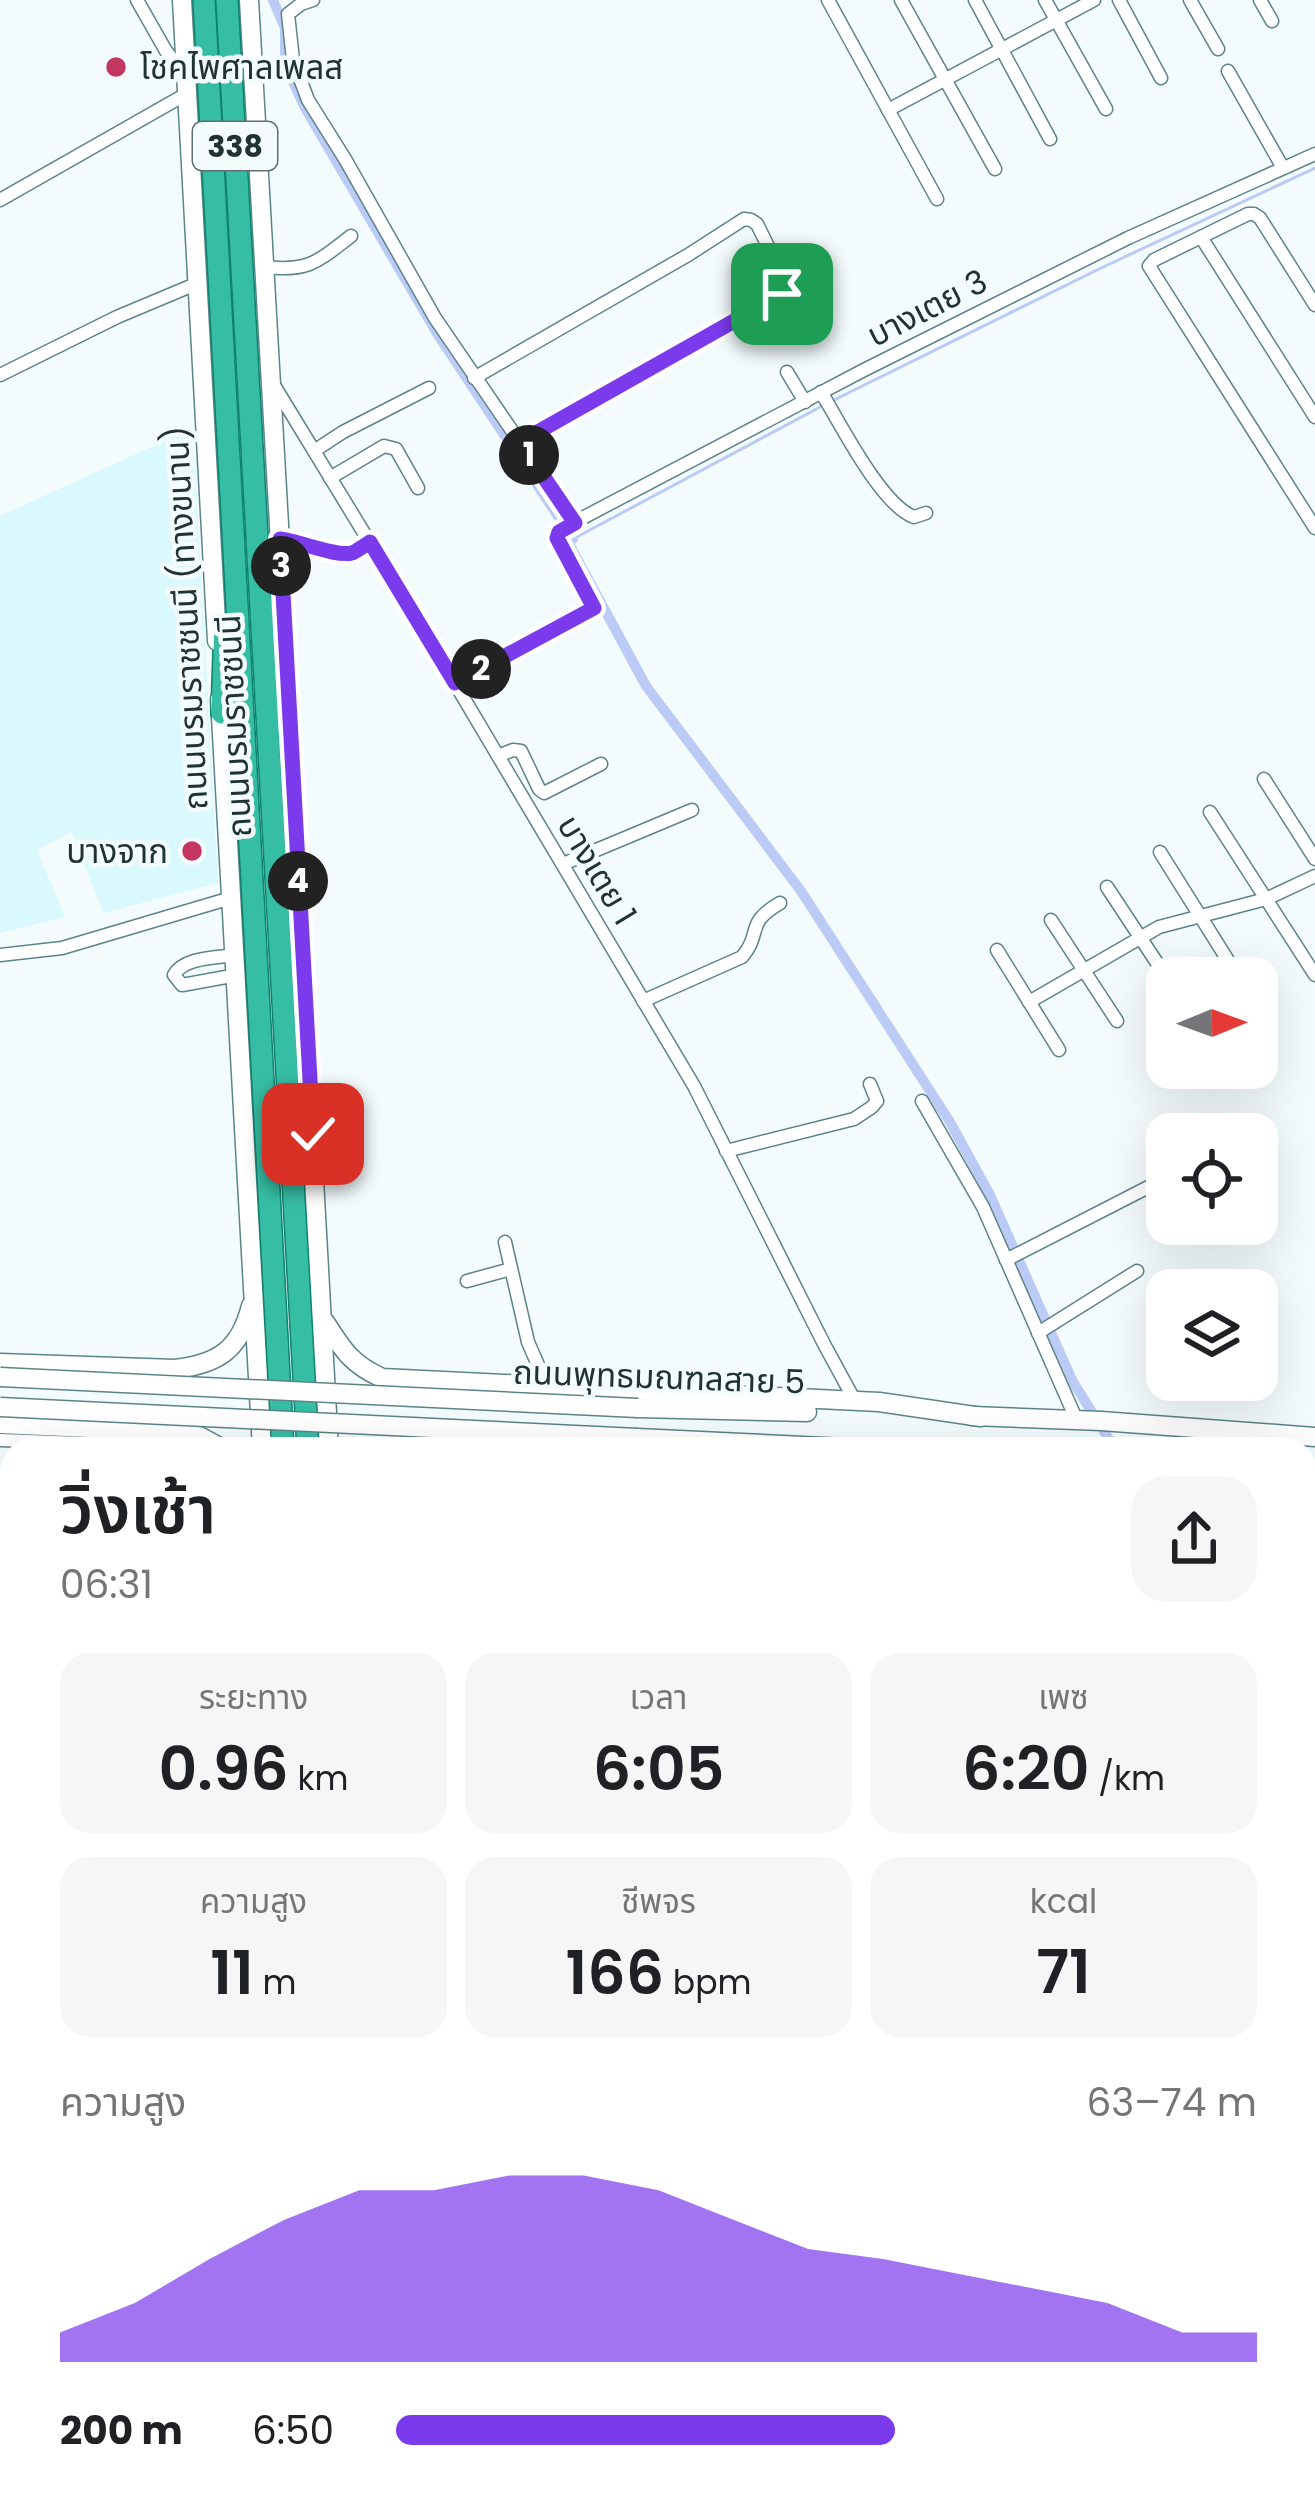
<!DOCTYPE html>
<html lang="th">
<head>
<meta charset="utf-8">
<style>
  body { margin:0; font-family:Poppins,"Noto Sans Thai",sans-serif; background:#f6f6f6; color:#202124; height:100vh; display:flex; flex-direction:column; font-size:45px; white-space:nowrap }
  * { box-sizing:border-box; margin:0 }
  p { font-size:39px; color:#757577 }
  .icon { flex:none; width:66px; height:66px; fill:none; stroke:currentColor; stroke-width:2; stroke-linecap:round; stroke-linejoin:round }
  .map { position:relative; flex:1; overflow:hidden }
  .drawer { position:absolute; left:0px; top:1437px; width:1317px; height:1065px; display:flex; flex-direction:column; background:#fff; border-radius:36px 36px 0 0; box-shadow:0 12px 48px #0002 }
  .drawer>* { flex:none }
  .needle { width:78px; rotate:89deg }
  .buttons { position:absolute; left:1146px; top:957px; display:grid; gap:24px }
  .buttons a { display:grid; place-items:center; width:132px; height:132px; border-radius:24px; background:#fff; box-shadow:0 12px 48px #0002; font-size:60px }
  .pin { position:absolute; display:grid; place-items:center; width:102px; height:102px; color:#fff; margin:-51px; border-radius:24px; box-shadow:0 6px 18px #0006 }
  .km { position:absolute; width:60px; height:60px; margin:-30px; border-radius:50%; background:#222; color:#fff; font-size:33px; line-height:60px; text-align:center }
  .round { display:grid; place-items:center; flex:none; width:126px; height:126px; border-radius:36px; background:#f6f6f6 }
  .overview { display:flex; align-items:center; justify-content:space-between; height:204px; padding:0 60px }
  h1 { font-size:66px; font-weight:600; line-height:90px }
  .stats { display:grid; grid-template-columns:repeat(3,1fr); gap:18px; height:204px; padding:12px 60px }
  .stats div { display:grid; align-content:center; border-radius:30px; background:#f6f6f6; text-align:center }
  .stats b { font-size:60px; font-weight:600 }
  .stats small { font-size:33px; font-weight:400 }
  .stats p { font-size:33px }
  .chart { height:336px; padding:24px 60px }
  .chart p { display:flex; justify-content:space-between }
  .chart svg { width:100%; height:216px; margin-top:12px; fill:#7c3aed; opacity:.7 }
  ul { padding:0 60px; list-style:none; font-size:39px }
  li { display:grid; grid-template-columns:192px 144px 1fr; align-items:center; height:90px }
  li i { height:30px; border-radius:15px; background:#7c3aed }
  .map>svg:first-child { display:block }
  .built { fill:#daf9fd }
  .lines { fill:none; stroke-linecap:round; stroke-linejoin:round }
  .stream { stroke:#bccbf5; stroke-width:3 }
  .canal { stroke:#bccbf5; stroke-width:10 }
  .minor-casing { stroke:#5c8489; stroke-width:15 }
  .secondary-casing { stroke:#5c8489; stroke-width:21 }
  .trunk-casing { stroke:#0e836e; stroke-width:24 }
  .minor { stroke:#fff; stroke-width:12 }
  .secondary { stroke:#fff; stroke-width:18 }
  .trunk { stroke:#36bea4; stroke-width:21 }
  .secondary-bridge-casing { stroke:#5c8489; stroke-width:21; stroke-linecap:butt }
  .secondary-bridge { stroke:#fff; stroke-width:18 }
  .route-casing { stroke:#fff; stroke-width:24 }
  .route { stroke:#7c3aed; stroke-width:15 }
  .poi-dot { fill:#c43662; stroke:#f3fbfc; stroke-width:4.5 }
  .labels { text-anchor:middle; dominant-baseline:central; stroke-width:9; stroke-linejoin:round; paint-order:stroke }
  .shield { fill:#f3fbfc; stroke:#606e70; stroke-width:3 }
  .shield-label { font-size:30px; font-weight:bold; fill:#213234 }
  .poi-label { font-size:33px; fill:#213234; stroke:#f3fbfc; text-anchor:start }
  .street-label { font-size:33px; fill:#213234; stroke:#f3fbfc }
</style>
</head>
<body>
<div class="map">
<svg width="1315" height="2500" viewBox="0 0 1315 2500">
  <rect width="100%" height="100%" fill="#f3fbfc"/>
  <path class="built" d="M193 428 218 883 103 913 72 832 37 850 65 917 0 933V516Z"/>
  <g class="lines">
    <g class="stream">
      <path d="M830 402 1101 268 1315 168"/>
      <path d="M573 539 822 406"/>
    </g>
    <g class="canal">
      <path d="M273 0 285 28V54L289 73 305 108 438 335 573 539 568 542 646 686 801 891 950 1122 990 1195 1073 1382 1115 1449"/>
      <path d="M1305 1667 1315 1679"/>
      <path d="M0 2442 12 2460"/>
      <path d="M96 2490 97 2500"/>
      <path d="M28 2496 72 2490"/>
      <path d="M0 2499 28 2496 29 2493"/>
    </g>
    <g class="minor-casing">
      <g id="minor">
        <path d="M137 0 166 51 185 75"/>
        <path d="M313 0 301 4 288 14 293 60 308 100 345 159 435 318 575 523"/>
        <path d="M828 0 937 199"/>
        <path d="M901 0 995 169"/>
        <path d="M975 0 1050 139"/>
        <path d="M1045 0 1106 109"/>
        <path d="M1119 0 1161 78"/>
        <path d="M1190 0 1218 49"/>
        <path d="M1260 0 1272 21"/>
        <path d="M1228 71 1283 168"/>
        <path d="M888 110 1094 0"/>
        <path d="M0 200 188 93"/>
        <path d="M1201 237 1315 417"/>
        <path d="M264 267C309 272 317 262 351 236"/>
        <path d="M1315 305 1260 218 1254 214H1248L1154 260 1149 266 1315 528"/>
        <path d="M787 372 805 402"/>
        <path d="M0 375 117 317 198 283"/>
        <path d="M474 378 688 255 744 219 751 220 757 224 784 279 782 294 520 442"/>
        <path d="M272 382 431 643 694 1086 824 1344 855 1401"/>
        <path d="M821 392C840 423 881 505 914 517L926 513"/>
        <path d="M314 451 343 432 429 388"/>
        <path d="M330 478 384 446 396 449 418 488"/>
        <path d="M280 539C299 541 336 557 352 553 355 552 367 544 370 542"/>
        <path d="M455 683 594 608 557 538 559 532 571 524 864 370 1128 238 1315 154"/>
        <path d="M498 756 513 750 521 751 539 789 544 793 601 764"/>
        <path d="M1264 779 1315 859"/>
        <path d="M1210 812 1315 975"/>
        <path d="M1160 852 1239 978"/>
        <path d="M563 864 692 810"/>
        <path d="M1107 887 1167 978"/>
        <path d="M1051 920 1117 1021"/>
        <path d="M997 950 1059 1050"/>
        <path d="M0 955 62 948 231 898"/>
        <path d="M235 955C216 958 184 957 174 975L182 985 237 975"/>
        <path d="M643 1001 742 957C763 932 744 924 780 903"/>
        <path d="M1029 1002 1159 927 1266 899 1315 876"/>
        <path d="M922 1101 983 1207 1077 1421"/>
        <path d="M726 1151 854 1119 872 1107 877 1101 870 1084"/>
        <path d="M505 1242 528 1342 548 1388"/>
        <path d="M1006 1260 1166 1178"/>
        <path d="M467 1281 511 1269"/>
        <path d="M1038 1333 1137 1271"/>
        <path d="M0 1440 134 1445 145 1449"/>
        <path d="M0 1484 12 1509"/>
        <path d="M0 2385 12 2380"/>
        <path d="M0 2408 12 2429"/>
        <path d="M0 2467 12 2488"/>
        <path d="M110 2490 112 2500"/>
        <path d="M604 2490 606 2500"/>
        <path d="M657 2490 659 2500"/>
        <path d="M712 2490 713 2493"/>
        <path d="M1127 2490 1129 2500"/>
        <path d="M168 2500 172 2498"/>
        <path d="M978 2500 992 2495"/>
        <path d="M996 2500 1015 2490"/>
      </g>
    </g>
    <g class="secondary-casing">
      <g id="secondary">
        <path d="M182 0 217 641"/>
        <path d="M249 0 285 630"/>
        <path d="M220 699 262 1449"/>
        <path d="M289 730 329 1449"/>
        <path d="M325 1322C343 1350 351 1364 382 1378L879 1402 981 1417"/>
        <path d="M0 1363 175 1369C219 1364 240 1349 251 1306"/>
        <path d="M638 1408 807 1412"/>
        <path d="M972 1416 1101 1421 1315 1437"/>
        <path d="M0 1424 178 1432 199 1436 223 1449"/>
        <path d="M637 1438 866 1449"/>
        <path d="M400 1449 434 1445 571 1449"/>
        <path d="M1305 1478H1315"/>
        <path d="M319 2490V2500"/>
        <path d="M386 2490 387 2500"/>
      </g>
    </g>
    <g class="trunk-casing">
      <g id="trunk">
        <path d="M204 0 283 1449"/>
        <path d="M227 0 308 1449"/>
        <path d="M274 613 290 740"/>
        <path d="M222 713 225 624"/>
        <path d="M343 2490V2500"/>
        <path d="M364 2490 365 2500"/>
      </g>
    </g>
    <use href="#minor" class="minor"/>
    <use href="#secondary" class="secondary"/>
    <use href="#trunk" class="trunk"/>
    <g class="secondary-bridge-casing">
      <g id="secondary-bridge">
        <path d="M0 1377 638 1408"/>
        <path d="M0 1407 637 1438"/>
      </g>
    </g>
    <use href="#secondary-bridge" class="secondary-bridge"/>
  </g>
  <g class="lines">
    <g class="route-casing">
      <path id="route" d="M313 1134 280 539C299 541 336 557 352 553 355 552 367 544 370 542L455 683 594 608 557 538 559 532 575 523 520 442 782 294"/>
    </g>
    <use href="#route" class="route"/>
  </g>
  <g class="poi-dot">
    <circle cx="116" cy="67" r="12"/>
    <circle cx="192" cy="851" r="12"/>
  </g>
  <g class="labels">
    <rect class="shield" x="193" y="122" width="84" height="48" rx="9"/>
    <g class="shield-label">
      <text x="235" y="146">338</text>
    </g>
    <g class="poi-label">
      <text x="140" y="67">โชคไพศาลเพลส</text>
      <text x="168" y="851" text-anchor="end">บางจาก</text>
    </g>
    <g class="street-label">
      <text transform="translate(927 308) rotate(-27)">บางเตย 3</text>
      <text transform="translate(186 618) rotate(-93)">ถนนบรมราชชนนี (ทางขนาน)</text>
      <text transform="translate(234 726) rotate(-93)">ถนนบรมราชชนนี</text>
      <text transform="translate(597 870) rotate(59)">บางเตย 1</text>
      <text transform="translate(659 1377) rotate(2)">ถนนพุทธมณฑลสาย 5</text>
    </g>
  </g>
</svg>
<div class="buttons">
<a><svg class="needle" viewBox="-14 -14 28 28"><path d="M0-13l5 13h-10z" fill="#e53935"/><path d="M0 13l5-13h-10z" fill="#757577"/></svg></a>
<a><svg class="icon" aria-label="locate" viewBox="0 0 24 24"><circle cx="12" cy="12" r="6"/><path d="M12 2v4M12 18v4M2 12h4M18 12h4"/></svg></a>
<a><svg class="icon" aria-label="layers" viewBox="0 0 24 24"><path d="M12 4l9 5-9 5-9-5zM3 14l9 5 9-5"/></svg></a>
</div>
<div class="pin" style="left:782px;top:294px;background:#1e9e55"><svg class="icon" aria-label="arrive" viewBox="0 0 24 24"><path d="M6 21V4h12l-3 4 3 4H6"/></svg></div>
<div class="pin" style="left:313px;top:1134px;background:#d93025"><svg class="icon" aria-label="check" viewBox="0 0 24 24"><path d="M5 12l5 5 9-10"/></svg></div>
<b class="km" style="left:529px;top:455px">1</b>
<b class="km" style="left:481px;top:669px">2</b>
<b class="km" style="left:281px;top:566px">3</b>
<b class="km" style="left:298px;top:881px">4</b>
<section class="drawer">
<div class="overview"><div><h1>วิ่งเช้า</h1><p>06:31</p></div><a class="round"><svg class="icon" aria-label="share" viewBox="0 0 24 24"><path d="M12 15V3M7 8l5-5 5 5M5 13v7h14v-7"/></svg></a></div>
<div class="stats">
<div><p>ระยะทาง</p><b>0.96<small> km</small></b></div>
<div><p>เวลา</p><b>6:05</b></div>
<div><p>เพซ</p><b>6:20<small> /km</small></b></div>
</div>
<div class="stats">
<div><p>ความสูง</p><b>11<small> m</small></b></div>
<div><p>ชีพจร</p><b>166<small> bpm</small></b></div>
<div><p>kcal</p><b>71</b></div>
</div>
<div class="chart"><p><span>ความสูง</span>63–74 m</p>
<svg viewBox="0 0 160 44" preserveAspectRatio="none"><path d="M0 44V38L10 32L20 23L30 15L40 9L50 9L60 6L70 6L80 9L90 15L100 21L110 23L120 26L130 29L140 32L150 38L160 38V44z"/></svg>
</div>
<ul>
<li><b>200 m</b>6:50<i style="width:58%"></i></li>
</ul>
</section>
</div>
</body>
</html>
